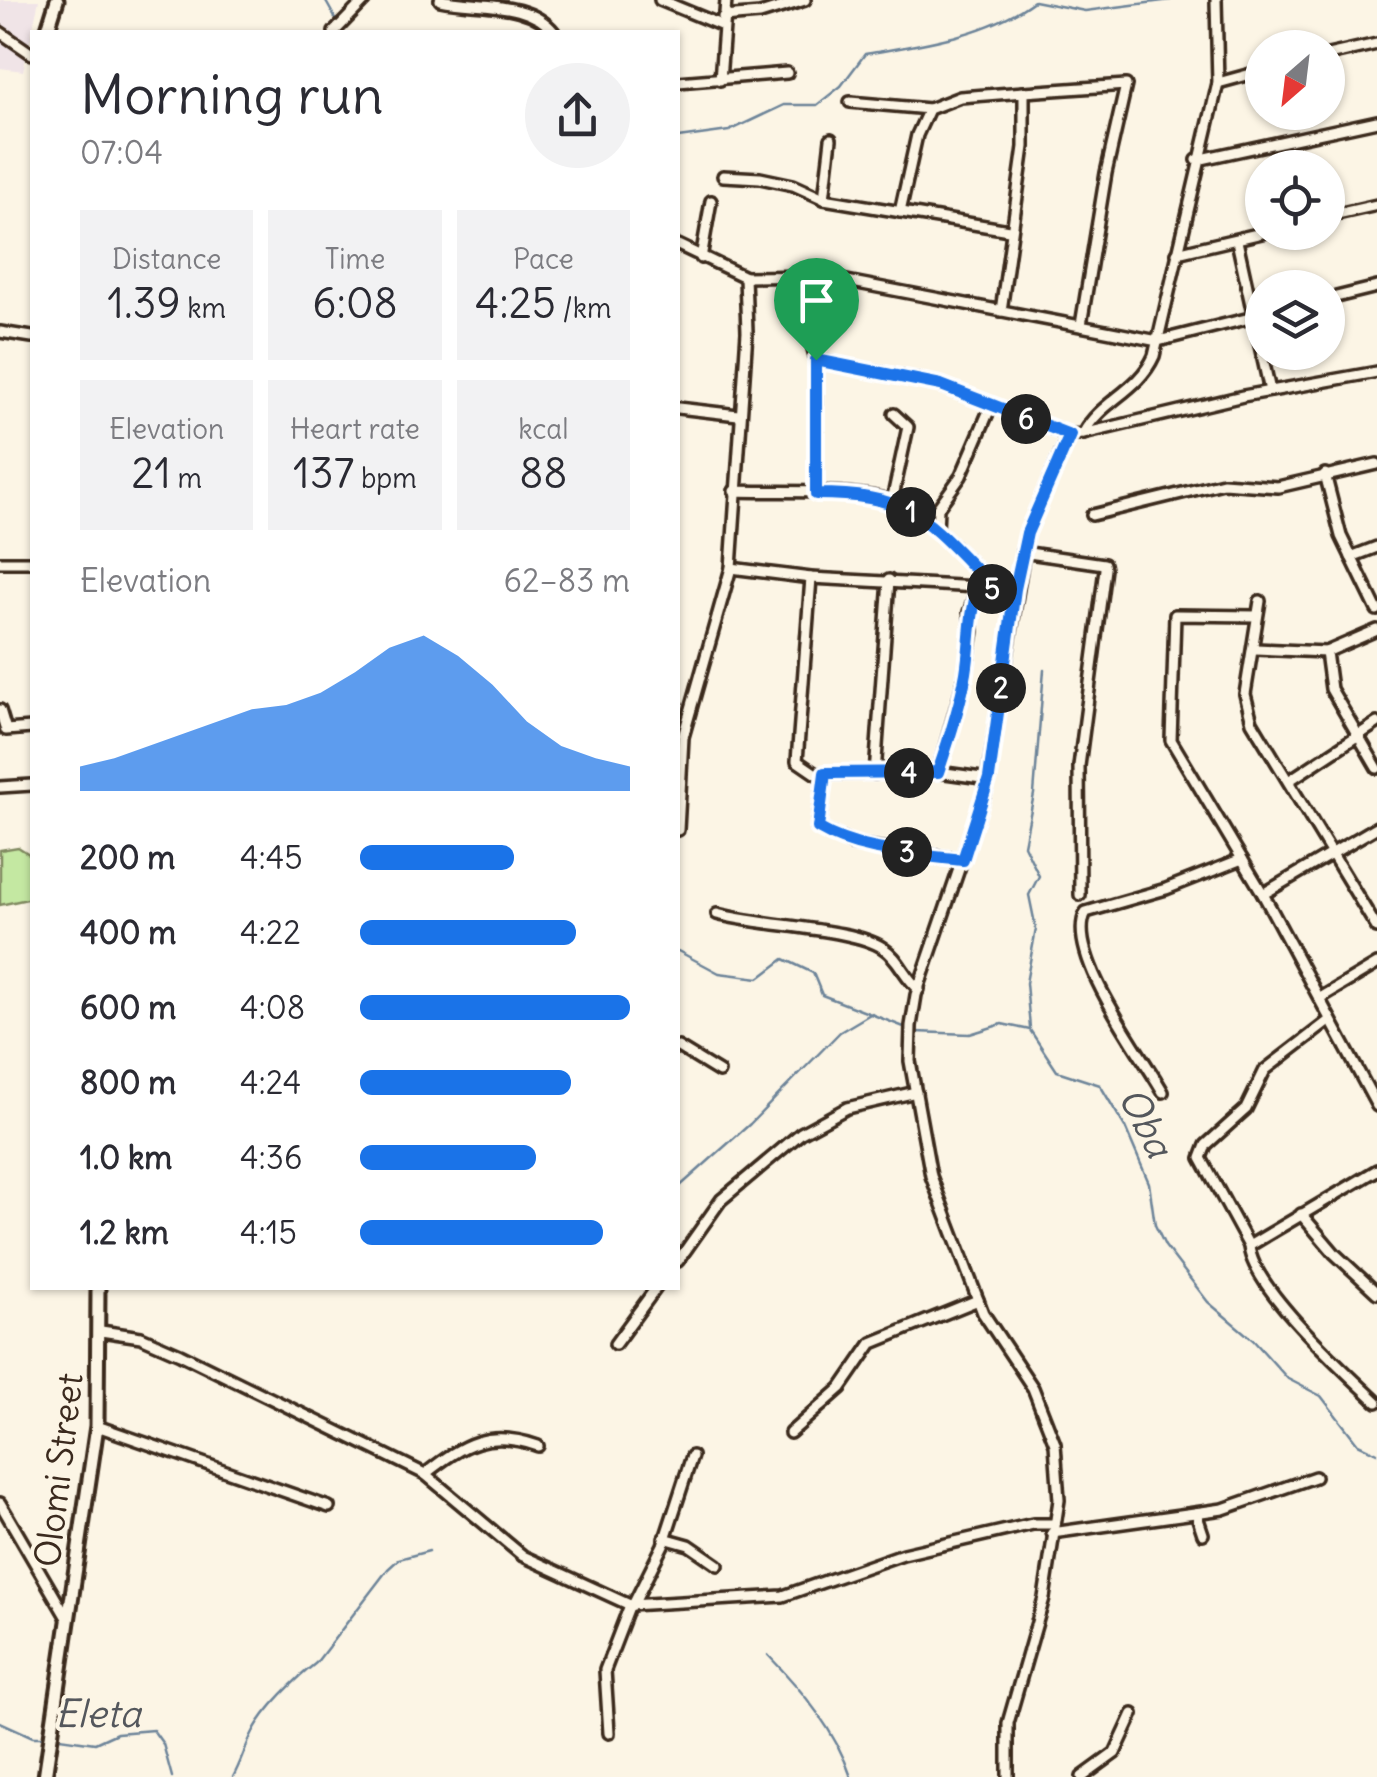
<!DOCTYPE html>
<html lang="en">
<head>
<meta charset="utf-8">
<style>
  body { margin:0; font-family:Delius,sans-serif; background:#f2f2f3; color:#2b2b33; height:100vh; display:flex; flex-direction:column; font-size:38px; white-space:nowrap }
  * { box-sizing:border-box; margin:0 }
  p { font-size:32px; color:#7c7c81 }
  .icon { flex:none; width:55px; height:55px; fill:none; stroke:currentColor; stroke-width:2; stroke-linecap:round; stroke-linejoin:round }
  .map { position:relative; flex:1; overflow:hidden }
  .sheet { position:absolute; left:30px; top:30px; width:650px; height:1260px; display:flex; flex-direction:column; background:#fff; border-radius:0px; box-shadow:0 2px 8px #0004 }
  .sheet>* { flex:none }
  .needle { width:65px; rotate:208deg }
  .fabs { position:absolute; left:1245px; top:30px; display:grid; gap:20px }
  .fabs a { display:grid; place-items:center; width:100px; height:100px; border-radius:50%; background:#fff; box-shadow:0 2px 8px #0004; font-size:50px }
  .pin { position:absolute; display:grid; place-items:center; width:85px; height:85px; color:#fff; margin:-102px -42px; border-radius:50% 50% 50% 0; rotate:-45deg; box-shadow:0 0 10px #0007 }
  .pin .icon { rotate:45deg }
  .km { position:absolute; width:50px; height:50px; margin:-25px; border-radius:50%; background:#222; color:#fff; font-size:28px; line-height:50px; text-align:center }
  .round { display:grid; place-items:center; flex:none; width:105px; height:105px; border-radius:52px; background:#f2f2f3 }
  .summary { display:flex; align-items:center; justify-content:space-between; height:170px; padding:0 50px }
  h1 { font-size:55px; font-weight:600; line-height:75px }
  .figures { display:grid; grid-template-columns:repeat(3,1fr); gap:15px; height:170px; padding:10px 50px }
  .figures div { display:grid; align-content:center; border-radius:0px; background:#f2f2f3; text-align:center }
  .figures b { font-size:42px; font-weight:600 }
  .figures small { font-size:28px; font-weight:400 }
  .figures p { font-size:28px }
  .chart { height:280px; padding:20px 50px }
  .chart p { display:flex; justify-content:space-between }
  .chart svg { width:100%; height:180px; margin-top:10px; fill:#1a73e8; opacity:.7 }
  ul { padding:0 50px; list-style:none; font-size:32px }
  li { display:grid; grid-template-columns:160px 120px 1fr; align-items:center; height:75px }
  li i { height:25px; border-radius:12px; background:#1a73e8 }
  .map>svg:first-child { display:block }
  .built { fill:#f0e4e7 }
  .green { fill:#c4e8a2; stroke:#808960; stroke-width:2.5 }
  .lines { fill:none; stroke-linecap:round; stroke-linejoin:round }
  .stream { stroke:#6d8499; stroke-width:2.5 }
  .minor-casing { stroke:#3b2a1e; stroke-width:16 }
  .major-casing { stroke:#3b2a1e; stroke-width:19 }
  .minor { stroke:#fcf5e5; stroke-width:9 }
  .major { stroke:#fcf5e5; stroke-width:11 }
  .route-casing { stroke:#fff; stroke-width:20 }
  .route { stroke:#1a73e8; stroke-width:12 }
  .labels { text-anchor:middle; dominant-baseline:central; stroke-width:8; stroke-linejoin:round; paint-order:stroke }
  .street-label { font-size:35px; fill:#3b2a1e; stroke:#fcf5e5 }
  .water-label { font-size:38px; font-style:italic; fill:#54575c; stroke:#fcf5e5 }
</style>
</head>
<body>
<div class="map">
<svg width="1377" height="1777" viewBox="0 0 1377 1777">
  <rect width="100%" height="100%" fill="#fcf5e5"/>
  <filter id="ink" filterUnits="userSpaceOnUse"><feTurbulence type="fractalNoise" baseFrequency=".01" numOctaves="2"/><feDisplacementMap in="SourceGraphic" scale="20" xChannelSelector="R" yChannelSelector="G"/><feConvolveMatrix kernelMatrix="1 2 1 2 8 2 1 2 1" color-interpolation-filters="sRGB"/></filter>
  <g filter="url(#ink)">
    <path class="built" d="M0 0H39L23 71 0 68Z"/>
    <path class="green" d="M18 847 32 856V898L0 905V850Z"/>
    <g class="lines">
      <g class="stream">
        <path d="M325 0 343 32"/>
        <path d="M678 138 729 131 784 105H817L841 86 865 54C923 44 986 36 1034 1L1085 11 1171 0"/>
        <path d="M678 951 719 973 759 978 784 959 813 973 822 995 909 1029"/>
        <path d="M1030 1028 1026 983 1036 929 1029 895 1039 876 1024 845 1034 794 1044 670"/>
        <path d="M916 1032 970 1034 1002 1024 1030 1030 1057 1071 1100 1085 1125 1127 1149 1183 1155 1225 1165 1246 1208 1302 1253 1340 1288 1379 1321 1396 1358 1444 1377 1453"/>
        <path d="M678 1188 750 1124 840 1032 872 1013"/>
        <path d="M768 1655C802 1690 836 1731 851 1777"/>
        <path d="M0 1722 33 1737H45"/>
        <path d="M53 1737 95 1743 117 1733 153 1730 163 1744 172 1777"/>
        <path d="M233 1777C241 1763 245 1747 253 1732 265 1708 297 1678 316 1663L388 1569 399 1559 429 1551"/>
      </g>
      <g class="minor-casing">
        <g id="minor">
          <path d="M440 0C478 8 528 0 554 32"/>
          <path d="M660 0 723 26"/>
          <path d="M723 17 760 14 805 0"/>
          <path d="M0 32 32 54"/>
          <path d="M334 32 365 0"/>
          <path d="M1328 55 1377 44"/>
          <path d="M720 80 726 0"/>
          <path d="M678 82 787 73"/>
          <path d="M1218 83 1262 71"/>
          <path d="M1024 92 1126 85 1106 173 1081 325"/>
          <path d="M850 102 929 109"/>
          <path d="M1197 160 1377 121"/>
          <path d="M723 176 760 178 793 185 824 199 1009 230"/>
          <path d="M824 199 831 139"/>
          <path d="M900 212 917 135 929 109 960 97 1024 92V147L1001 311"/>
          <path d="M1328 216 1377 205"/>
          <path d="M1237 241 1270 391"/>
          <path d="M678 245 745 277 821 276 1158 341 1262 315"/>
          <path d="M1177 253 1266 232"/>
          <path d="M701 258 711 201"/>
          <path d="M793 274 816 360V494"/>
          <path d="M1328 299 1377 287"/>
          <path d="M0 332 32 337"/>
          <path d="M816 360 941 385 1069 435"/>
          <path d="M678 408 738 415"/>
          <path d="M1083 434 1243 396 1377 372"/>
          <path d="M1325 474 1341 536 1377 610"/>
          <path d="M734 491C777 493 859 487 896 503 935 521 965 560 995 589"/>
          <path d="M892 501 908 427 894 414"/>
          <path d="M1092 515 1223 483 1278 487 1377 464"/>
          <path d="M937 531 938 508 961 476 991 406"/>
          <path d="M1022 552 1104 564 1105 569 1079 766 1080 895"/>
          <path d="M1351 557 1377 547"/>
          <path d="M0 562H32"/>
          <path d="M731 568 811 578 1015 589"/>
          <path d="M811 578 797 761 816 774 938 772 989 779"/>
          <path d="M1260 601 1245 694 1252 722 1377 928"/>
          <path d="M1256 616 1175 615 1171 740 1263 894 1377 1106"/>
          <path d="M1256 649 1326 652 1377 630"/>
          <path d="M1326 652 1331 689 1377 768"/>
          <path d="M0 710 6 730 32 728"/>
          <path d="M938 772 965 677 973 631 969 612 978 588"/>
          <path d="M825 773 818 828 852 844 963 860"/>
          <path d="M875 774 889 580"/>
          <path d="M1290 780 1377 723"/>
          <path d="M0 787 32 785"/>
          <path d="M678 830 683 737 731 568 747 332 745 277"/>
          <path d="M1263 894 1377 827"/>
          <path d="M717 914C759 926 855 928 883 948 899 958 904 977 919 989"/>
          <path d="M1320 998 1377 964"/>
          <path d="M1330 1020 1265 1070 1246 1109 1206 1145 1201 1158 1249 1246C1252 1288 1345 1371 1377 1402"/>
          <path d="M678 1047 719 1072"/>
          <path d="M1163 1092C1142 1054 1064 953 1086 912L1166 889 1242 859"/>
          <path d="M1301 1214 1335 1254 1377 1293"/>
          <path d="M1249 1246 1377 1170"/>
          <path d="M678 1261 721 1200 801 1133 847 1108 916 1092"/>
          <path d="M101 1331 141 1337 180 1354 425 1474 523 1556 630 1605 783 1596 903 1554 1033 1524H1054"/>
          <path d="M615 1344 656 1288"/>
          <path d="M97 1426 329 1507"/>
          <path d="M790 1433 841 1388 872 1343 978 1300"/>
          <path d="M425 1474C464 1443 489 1429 538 1446"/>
          <path d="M0 1503 67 1618"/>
          <path d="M1196 1513 1203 1534"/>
          <path d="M1052 1533 1223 1509 1315 1477"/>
          <path d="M664 1538 689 1545 718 1565"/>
          <path d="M633 1605 663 1545 692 1456"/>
          <path d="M609 1733 605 1670 630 1605"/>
          <path d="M1008 1777V1723L1044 1598 1059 1500 1055 1444 1033 1388 983 1313 931 1176 910 1061 911 1026 916 995 985 793 1027 533 1069 435 1083 434C1100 401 1138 392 1154 356L1218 83 1216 0"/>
          <path d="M1082 1777 1115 1753 1133 1714"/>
        </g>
      </g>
      <g class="major-casing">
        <g id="major">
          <path d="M47 32 57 0"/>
          <path d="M45 1777 97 1426 98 1288"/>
        </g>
      </g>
      <use href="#minor" class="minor"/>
      <use href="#major" class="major"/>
    </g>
  </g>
  <g class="lines" filter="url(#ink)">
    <g class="route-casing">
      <path id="route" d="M816 360V494C917 494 928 523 995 589H1015L989 778 963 860C916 854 859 853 818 828L825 773 938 772C949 740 960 707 966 673 971 641 969 618 978 588L1015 589 1027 533 1070 435 941 385 816 360"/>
    </g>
    <use href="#route" class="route"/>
  </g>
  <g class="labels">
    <g class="street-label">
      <text transform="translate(58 1470) rotate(-83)">Olomi Street</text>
    </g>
    <g class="water-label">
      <text transform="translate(1146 1122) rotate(63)">Oba</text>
      <text x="98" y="1713">Eleta</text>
    </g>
  </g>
</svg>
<div class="fabs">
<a><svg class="needle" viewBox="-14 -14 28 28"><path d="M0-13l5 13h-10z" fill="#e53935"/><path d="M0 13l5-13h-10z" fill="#7c7c81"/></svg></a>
<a><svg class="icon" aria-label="locate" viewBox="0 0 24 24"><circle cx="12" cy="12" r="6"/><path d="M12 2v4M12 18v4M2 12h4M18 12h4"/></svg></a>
<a><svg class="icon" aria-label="layers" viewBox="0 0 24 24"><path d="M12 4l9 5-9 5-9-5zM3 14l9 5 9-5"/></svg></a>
</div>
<div class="pin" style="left:816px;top:360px;background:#1e9e55"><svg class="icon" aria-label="arrive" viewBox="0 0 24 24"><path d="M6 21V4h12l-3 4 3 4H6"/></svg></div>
<b class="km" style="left:911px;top:512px">1</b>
<b class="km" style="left:1001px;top:688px">2</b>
<b class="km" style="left:907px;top:852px">3</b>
<b class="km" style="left:909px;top:773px">4</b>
<b class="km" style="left:992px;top:589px">5</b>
<b class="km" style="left:1026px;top:419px">6</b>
<section class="sheet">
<div class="summary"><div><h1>Morning run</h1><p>07:04</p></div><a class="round"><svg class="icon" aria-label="share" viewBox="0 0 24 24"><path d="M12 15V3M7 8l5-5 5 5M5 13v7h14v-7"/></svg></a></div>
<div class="figures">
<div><p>Distance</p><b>1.39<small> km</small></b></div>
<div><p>Time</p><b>6:08</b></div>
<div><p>Pace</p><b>4:25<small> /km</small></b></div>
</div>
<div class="figures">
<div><p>Elevation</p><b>21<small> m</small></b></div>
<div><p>Heart rate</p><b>137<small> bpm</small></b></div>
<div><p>kcal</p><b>88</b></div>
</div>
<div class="chart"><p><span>Elevation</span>62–83 m</p>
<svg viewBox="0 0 160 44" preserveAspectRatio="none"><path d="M0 44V38L10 36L20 33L30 30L40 27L50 24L60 23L70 20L80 15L90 9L100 6L110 11L120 18L130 27L140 33L150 36L160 38V44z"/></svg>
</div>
<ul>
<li><b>200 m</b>4:45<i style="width:57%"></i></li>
<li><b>400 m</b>4:22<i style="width:80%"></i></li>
<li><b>600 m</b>4:08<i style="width:100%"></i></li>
<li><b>800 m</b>4:24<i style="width:78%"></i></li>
<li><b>1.0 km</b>4:36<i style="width:65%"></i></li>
<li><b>1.2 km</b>4:15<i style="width:90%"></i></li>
</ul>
</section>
</div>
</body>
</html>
